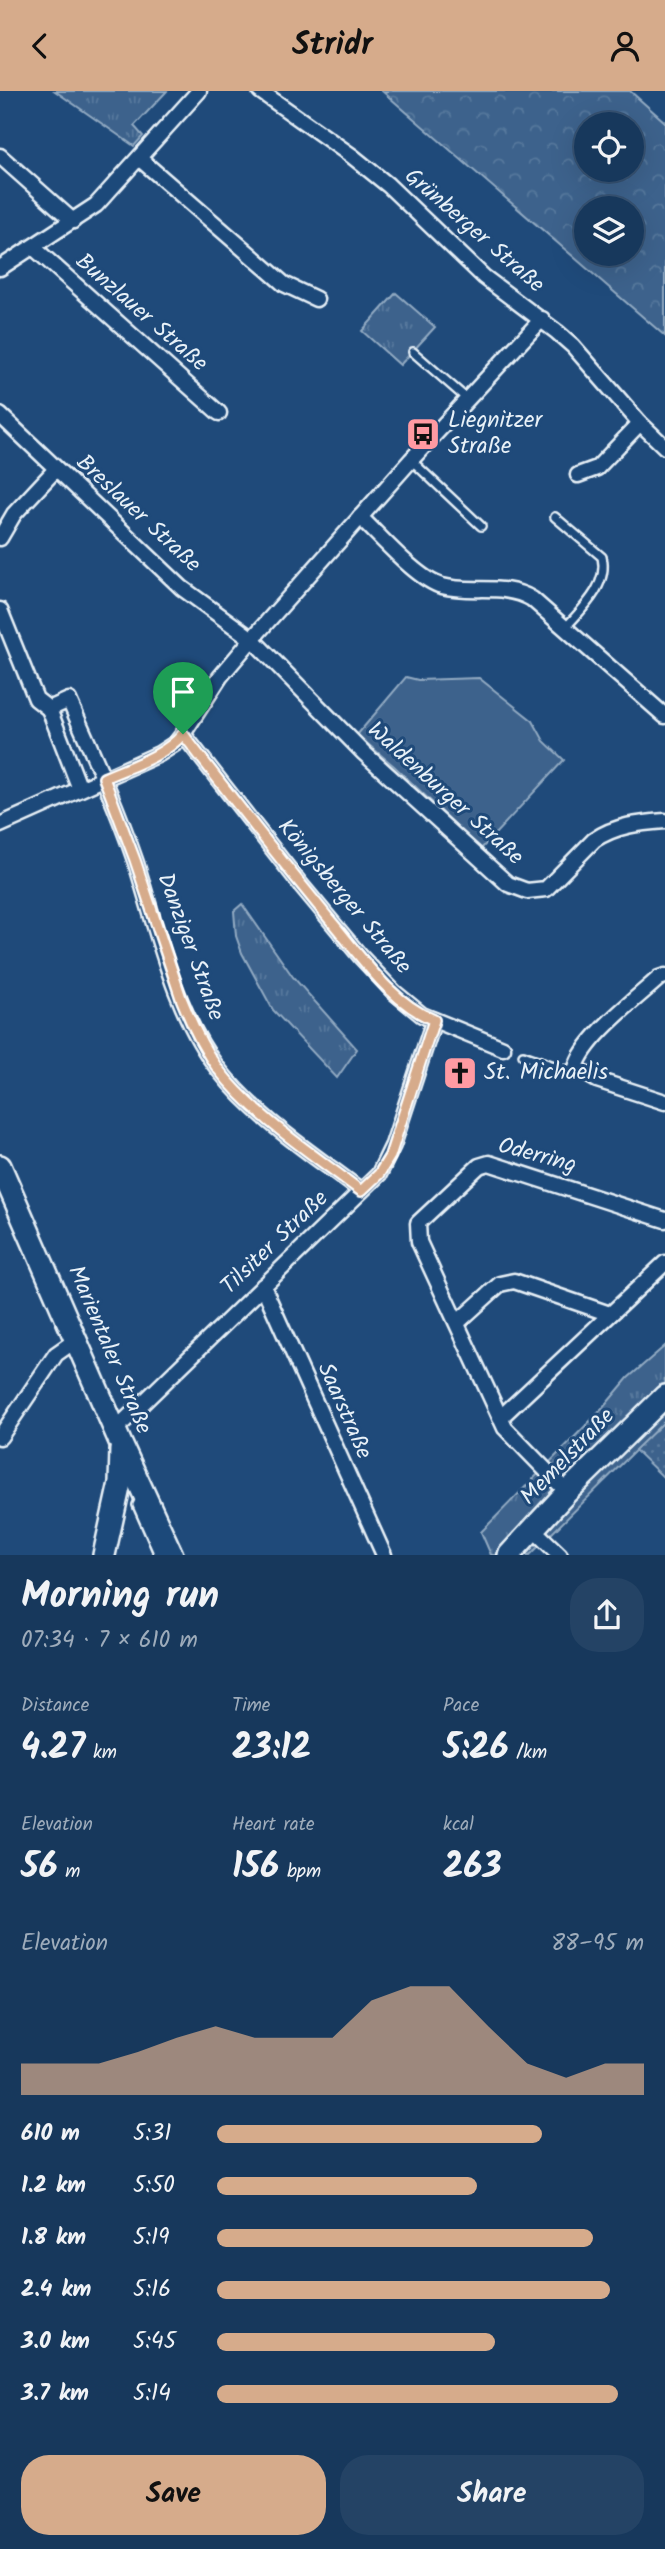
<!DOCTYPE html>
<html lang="en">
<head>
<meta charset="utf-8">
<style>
  body { margin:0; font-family:Kalam,sans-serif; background:#244365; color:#f1f3f6; height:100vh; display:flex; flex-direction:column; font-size:26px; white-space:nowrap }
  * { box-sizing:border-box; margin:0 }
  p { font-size:23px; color:#9eacbb }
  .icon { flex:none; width:38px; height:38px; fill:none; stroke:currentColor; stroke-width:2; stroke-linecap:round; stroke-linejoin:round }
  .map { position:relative; height:1464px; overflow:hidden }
  .details { display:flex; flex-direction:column; background:#17385c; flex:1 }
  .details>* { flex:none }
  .controls { position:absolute; left:574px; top:21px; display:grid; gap:14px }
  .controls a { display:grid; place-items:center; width:70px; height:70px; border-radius:50%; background:#17385c; box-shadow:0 7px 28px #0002,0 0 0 2px #365272; font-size:35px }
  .pin { position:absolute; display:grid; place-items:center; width:60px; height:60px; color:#fff; margin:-72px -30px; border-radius:50% 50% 50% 0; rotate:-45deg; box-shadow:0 0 7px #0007 }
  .pin .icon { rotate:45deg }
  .round { display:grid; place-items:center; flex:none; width:74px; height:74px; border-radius:28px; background:#244365 }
  .overview { display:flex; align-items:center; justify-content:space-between; height:119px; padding:0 21px }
  h1 { font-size:38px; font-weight:700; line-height:52px }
  .stats { display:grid; grid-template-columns:repeat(3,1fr); gap:10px; height:119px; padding:7px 21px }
  .stats div { display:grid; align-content:center }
  .stats b { font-size:35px; font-weight:700 }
  .stats small { font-size:19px; font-weight:400 }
  .stats p { font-size:19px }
  .chart { height:196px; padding:14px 21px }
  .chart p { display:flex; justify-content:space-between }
  .chart svg { width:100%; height:126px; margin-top:7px; fill:#d6ab8b; opacity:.7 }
  .button { display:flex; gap:14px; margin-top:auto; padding:14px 21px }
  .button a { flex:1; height:80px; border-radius:28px; background:#d6ab8b; color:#111; font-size:28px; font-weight:700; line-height:80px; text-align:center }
  .button a+a { background:#244365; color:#f1f3f6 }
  ul { padding:0 21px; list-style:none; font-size:23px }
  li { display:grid; grid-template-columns:112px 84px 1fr; align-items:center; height:52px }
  li i { height:18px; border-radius:9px; background:#d6ab8b }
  header { display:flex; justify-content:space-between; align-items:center; height:91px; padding:0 21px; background:#d6ab8b; color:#111; font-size:32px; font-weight:700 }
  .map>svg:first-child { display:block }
  .grass { fill:url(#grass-tufts); stroke:#92aac2; stroke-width:2 }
  .forest { fill:url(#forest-crowns); stroke:#92aac2; stroke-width:2; fill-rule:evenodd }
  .garden { fill:url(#garden-dots); stroke:#92aac2; stroke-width:2 }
  .pitch { fill:#3c628c; stroke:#92aac2; stroke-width:2 }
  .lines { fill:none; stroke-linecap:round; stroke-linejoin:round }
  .lane-casing { stroke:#e8f1f8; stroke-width:12 }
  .street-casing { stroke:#e8f1f8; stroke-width:19 }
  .secondary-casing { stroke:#e8f1f8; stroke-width:26 }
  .lane { stroke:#1f4a7a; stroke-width:7 }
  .street { stroke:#1f4a7a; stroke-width:14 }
  .secondary { stroke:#1f4a7a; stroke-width:21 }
  .route-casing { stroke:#fff; stroke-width:14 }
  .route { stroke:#d6ab8b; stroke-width:9 }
  .labels { text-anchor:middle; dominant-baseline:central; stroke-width:6; stroke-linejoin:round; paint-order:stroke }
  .street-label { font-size:23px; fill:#e8f1f8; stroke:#1f4a7a }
  .poi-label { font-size:23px; fill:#e8f1f8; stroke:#1f4a7a; text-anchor:start }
</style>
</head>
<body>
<header><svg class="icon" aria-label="back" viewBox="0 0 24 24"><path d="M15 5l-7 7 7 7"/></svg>Stridr<svg class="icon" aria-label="person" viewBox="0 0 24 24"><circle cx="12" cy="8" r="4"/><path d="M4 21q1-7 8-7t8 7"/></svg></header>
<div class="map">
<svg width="665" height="1464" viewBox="0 0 665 1464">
  <defs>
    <pattern id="grass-tufts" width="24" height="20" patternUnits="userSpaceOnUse" patternTransform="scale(1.75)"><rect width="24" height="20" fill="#3c628c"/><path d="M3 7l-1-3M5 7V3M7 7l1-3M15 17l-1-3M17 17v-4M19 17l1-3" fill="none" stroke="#58799d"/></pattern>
    <pattern id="forest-crowns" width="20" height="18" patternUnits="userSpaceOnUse" patternTransform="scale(1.75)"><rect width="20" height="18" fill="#3c628c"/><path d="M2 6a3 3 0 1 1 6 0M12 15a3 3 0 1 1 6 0" fill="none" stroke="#58799d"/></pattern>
    <pattern id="garden-dots" width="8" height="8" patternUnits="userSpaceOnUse" patternTransform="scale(1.75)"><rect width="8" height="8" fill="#3c628c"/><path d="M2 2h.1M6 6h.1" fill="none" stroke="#58799d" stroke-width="1.8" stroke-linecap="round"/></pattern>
  </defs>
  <rect width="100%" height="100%" fill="#1f4a7a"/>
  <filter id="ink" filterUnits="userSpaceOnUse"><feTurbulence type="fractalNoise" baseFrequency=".0143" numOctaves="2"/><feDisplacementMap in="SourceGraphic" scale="14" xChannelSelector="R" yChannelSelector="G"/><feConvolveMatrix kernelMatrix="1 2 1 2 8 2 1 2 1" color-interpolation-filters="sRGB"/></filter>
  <g filter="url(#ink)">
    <g class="grass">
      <path d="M55 0H167L134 35 143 45 134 55Z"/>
      <path d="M396 202 435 236 400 274 362 240Z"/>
      <path d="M242 813 293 886 357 958 337 987 273 919 242 862 236 845 234 820Z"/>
      <path d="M665 1255V1330L530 1464H491L481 1441 602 1318 628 1287Z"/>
    </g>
    <path class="forest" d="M382 0H630L665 31V245ZM586 33H632V79H586ZM586 117H632V163H586Z"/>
    <path class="garden" d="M665 1330V1388L635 1359Z"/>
    <path class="pitch" d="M406 586 418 589 479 587 533 630 544 650 564 669 481 758 394 675 357 644Z"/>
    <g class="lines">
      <g class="lane-casing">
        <g id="lane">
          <path d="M413 261 467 308"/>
          <path d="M411 369 481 435"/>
          <path d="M555 426 602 466C609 494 582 518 565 537"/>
          <path d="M523 964 565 979 576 977"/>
          <path d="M139 1410 137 1414 159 1464"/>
        </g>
      </g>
      <g class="street-casing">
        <g id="street">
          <path d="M260 0 352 65 388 94 484 186 557 241 573 255 640 332 665 356"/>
          <path d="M0 65 73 130"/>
          <path d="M140 68 284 193 316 208"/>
          <path d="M33 156 219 322"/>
          <path d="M0 177 96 114 199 0"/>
          <path d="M0 324 182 497 252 548 364 662 508 793 527 800 546 798 594 749C616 734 640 732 665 730"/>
          <path d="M578 384 597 377 640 332"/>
          <path d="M360 426C379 444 418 489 442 495 472 503 504 491 532 508L665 625"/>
          <path d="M0 447 14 423 56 378"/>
          <path d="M0 519 36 608 49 618"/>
          <path d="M183 643 301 794 361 866 394 901 422 924 503 957"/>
          <path d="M80 698 49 618 69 609C93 663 117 716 136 772 157 839 175 923 219 979 257 1028 313 1063 361 1100"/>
          <path d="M0 734 159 663 176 652 183 643 220 586 252 548 411 369 542 228"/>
          <path d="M665 885 659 887C636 908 583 948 576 977L597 989 665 1011"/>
          <path d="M263 1195 384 1464"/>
          <path d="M457 1232 500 1193 514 1190 610 1223"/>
          <path d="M500 1327 665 1172"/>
          <path d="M115 1339 379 1083 393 1054 434 929"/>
          <path d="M0 1346 56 1263 76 1249"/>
          <path d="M567 1401 505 1337 419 1151 418 1132 479 1075 489 1072 665 1129"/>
          <path d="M534 1439 560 1464"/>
        </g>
      </g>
      <g class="secondary-casing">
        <g id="secondary">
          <path d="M0 1075 121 1353 172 1464"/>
          <path d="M104 1464 120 1392 121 1359"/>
          <path d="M509 1464 567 1401 665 1305"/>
        </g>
      </g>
      <use href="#lane" class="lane"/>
      <use href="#street" class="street"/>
      <use href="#secondary" class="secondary"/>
    </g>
  </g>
  <g class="lines" filter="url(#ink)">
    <g class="route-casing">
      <path id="route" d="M183 643C231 706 280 768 330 829 360 864 390 911 434 929L390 1065 379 1083 361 1100C313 1063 256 1027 218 978 202 956 191 932 181 907L135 769 104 687C131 675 163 666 183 643Z"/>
    </g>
    <use href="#route" class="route"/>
  </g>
  <defs>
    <g id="bus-square" transform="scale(1.75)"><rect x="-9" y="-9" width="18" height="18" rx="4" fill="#ff9aa2" stroke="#1f4a7a"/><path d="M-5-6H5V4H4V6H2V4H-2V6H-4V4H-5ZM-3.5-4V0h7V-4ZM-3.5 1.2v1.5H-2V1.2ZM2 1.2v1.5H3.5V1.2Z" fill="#111"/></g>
    <g id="church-square" transform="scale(1.75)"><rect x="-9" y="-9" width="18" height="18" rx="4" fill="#ff9aa2" stroke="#1f4a7a"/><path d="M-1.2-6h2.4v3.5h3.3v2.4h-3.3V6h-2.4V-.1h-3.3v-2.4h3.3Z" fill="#111"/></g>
  </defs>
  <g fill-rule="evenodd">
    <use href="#bus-square" x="423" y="343"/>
    <use href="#church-square" x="460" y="982"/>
  </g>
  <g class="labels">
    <g class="street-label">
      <text transform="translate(474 140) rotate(41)">Grünberger Straße</text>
      <text transform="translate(141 222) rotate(41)">Bunzlauer Straße</text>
      <text transform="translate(138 423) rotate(43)">Breslauer Straße</text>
      <text transform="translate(445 703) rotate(42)">Waldenburger Straße</text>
      <text transform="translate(344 806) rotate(50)">Königsberger Straße</text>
      <text transform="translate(190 856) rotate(70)">Danziger Straße</text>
      <text transform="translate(537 1065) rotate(15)">Oderring</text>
      <text transform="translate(275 1152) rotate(-44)">Tilsiter Straße</text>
      <text transform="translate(109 1259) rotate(67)">Marientaler Straße</text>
      <text transform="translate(344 1320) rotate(66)">Saarstraße</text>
      <text transform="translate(568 1366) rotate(-46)">Memelstraße</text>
    </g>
    <g class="poi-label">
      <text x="448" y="330">Liegnitzer<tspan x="448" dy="26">Straße</tspan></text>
      <text x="484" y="982">St. Michaelis</text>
    </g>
  </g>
</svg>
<div class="controls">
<a><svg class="icon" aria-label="locate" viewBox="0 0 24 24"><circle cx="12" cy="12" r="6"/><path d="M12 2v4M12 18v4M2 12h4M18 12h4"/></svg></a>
<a><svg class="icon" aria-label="layers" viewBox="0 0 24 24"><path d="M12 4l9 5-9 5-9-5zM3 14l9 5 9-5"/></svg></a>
</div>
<div class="pin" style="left:183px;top:643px;background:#1e9e55"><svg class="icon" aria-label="arrive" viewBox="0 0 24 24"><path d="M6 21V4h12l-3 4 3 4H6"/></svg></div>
</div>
<section class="details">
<div class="overview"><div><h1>Morning run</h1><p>07:34 · 7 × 610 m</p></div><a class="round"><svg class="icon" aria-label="share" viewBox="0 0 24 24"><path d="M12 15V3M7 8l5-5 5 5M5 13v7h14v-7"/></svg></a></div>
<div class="stats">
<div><p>Distance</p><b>4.27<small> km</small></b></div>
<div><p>Time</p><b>23:12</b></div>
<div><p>Pace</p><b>5:26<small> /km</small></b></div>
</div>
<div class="stats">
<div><p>Elevation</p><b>56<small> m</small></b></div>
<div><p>Heart rate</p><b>156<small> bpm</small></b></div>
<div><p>kcal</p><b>263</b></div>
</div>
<div class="chart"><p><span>Elevation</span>88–95 m</p>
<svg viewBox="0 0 160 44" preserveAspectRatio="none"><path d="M0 44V33L10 33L20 33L30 29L40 24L50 20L60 24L70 24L80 24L90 11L100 6L110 6L120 20L130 33L140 38L150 33L160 33V44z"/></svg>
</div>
<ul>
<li><b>610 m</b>5:31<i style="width:76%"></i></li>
<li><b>1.2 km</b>5:50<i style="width:61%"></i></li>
<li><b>1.8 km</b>5:19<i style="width:88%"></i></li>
<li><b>2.4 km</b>5:16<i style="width:92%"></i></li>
<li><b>3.0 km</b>5:45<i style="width:65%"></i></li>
<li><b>3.7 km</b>5:14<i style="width:94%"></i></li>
</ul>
<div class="button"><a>Save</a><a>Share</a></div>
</section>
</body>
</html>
